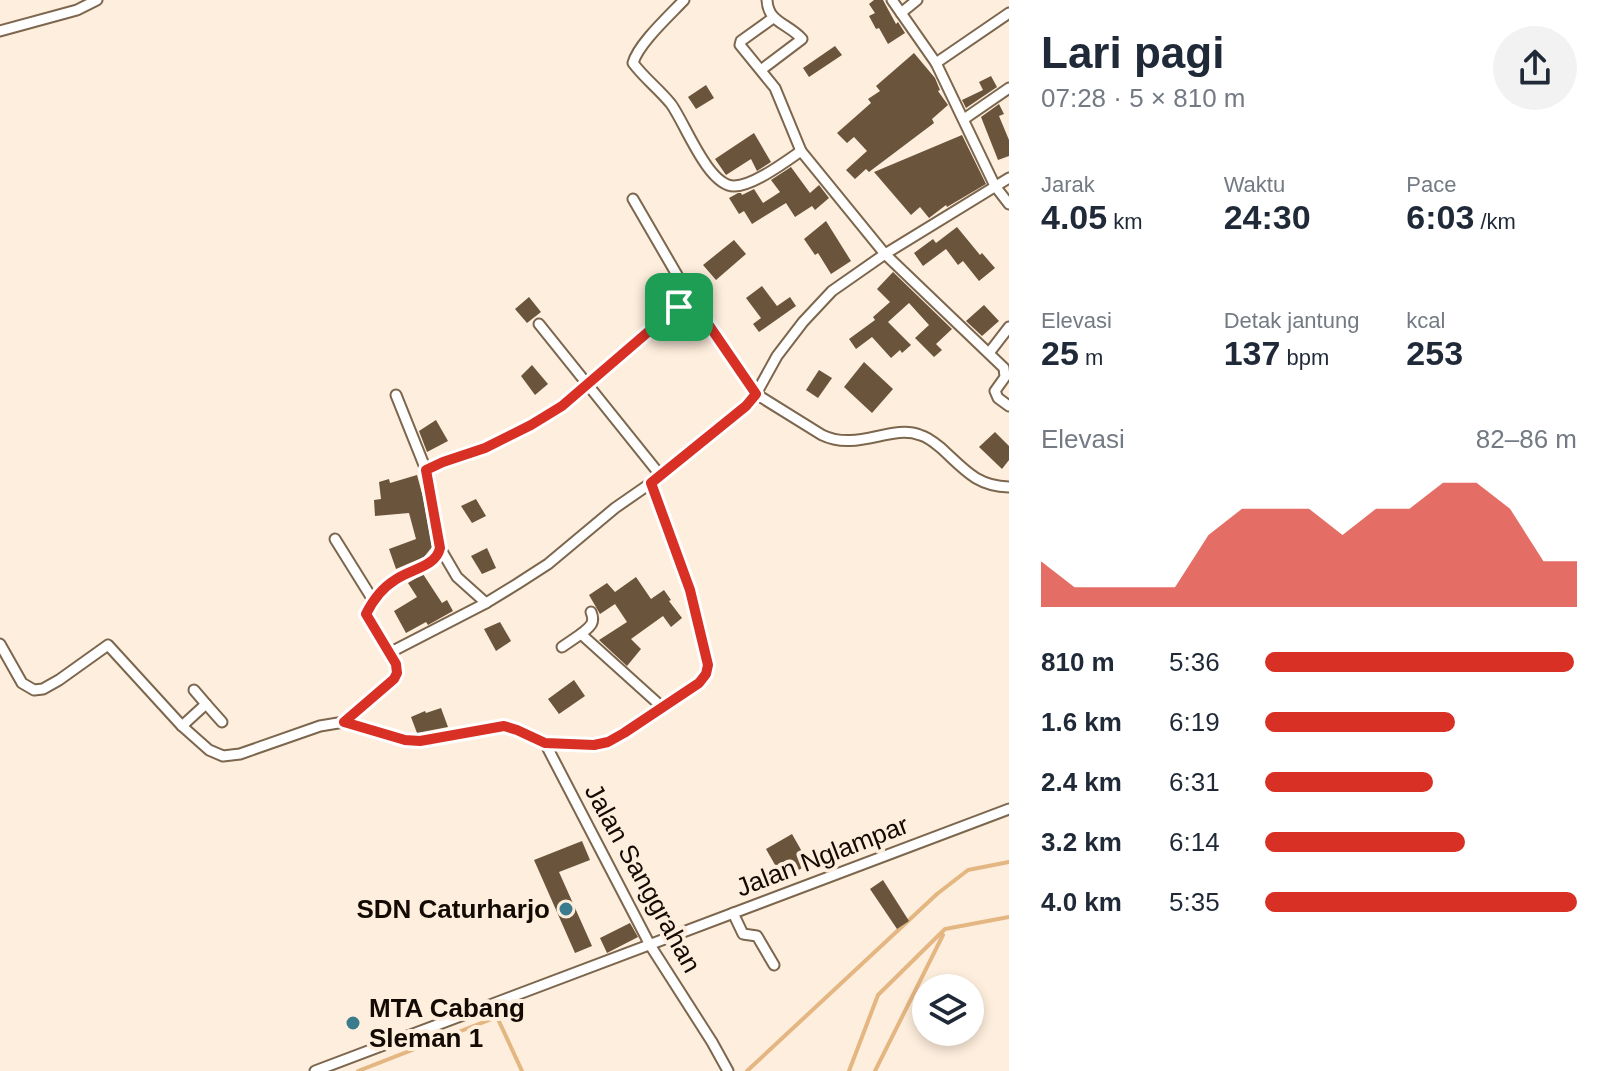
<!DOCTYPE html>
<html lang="id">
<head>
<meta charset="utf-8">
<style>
  body { margin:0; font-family:Helvetica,sans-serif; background:#f2f2f3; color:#1f2937; height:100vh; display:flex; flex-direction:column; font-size:30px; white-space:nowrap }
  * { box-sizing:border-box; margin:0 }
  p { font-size:26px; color:#747a83 }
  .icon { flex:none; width:44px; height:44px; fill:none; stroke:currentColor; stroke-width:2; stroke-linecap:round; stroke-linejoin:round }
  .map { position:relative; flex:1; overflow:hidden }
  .drawer { display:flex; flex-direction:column; background:#fff; width:600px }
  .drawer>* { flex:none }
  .controls { position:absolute; left:912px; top:974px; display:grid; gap:16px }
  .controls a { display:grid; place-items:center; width:72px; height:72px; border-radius:50%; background:#fff; box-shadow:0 4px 12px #0003; font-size:40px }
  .pin { position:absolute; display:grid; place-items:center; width:68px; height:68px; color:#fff; margin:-34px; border-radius:16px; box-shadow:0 4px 12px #0006 }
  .round { display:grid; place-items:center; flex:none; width:84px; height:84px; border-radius:42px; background:#f2f2f3 }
  .summary { display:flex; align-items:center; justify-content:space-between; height:136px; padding:0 32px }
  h1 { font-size:44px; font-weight:800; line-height:60px }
  .metrics { display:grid; grid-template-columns:repeat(3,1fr); gap:12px; height:136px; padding:8px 32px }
  .metrics div { display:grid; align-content:center }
  .metrics b { font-size:34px; font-weight:800 }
  .metrics small { font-size:22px; font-weight:400 }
  .metrics p { font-size:22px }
  .chart { height:224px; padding:16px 32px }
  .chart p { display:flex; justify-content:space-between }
  .chart svg { width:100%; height:144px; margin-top:8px; fill:#d93025; opacity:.7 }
  ul { padding:0 32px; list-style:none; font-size:26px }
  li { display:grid; grid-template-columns:128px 96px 1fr; align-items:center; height:60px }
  li i { height:20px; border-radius:10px; background:#d93025 }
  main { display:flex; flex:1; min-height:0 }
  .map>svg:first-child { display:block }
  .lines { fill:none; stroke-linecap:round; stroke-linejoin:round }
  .stream { stroke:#e4b681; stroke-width:4 }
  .building { fill:#6a543c }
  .street-casing { stroke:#7c664d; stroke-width:13 }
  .street { stroke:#fff; stroke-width:9 }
  .route-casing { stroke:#fff; stroke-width:16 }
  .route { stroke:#d93025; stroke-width:10 }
  .poi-dot { fill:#3a7b8e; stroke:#feeedd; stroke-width:3 }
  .labels { text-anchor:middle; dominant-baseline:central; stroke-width:8; stroke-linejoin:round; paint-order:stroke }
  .street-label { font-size:26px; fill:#130b03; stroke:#feeedd }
  .poi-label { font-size:26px; font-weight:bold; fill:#130b03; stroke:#feeedd; text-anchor:end }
</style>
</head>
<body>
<main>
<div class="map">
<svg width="1009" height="1071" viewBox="0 0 1009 1071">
  <rect width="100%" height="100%" fill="#feeedd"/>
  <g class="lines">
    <g class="stream">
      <path d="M358 1071 497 1017 522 1071"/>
      <path d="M747 1071 937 894 968 870 1009 862"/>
      <path d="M849 1071 878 995 945 929 1009 917"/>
      <path d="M875 1071 943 935"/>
    </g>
  </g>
  <g class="building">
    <path d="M874 0H883L896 24 898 22 905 33 888 44 879 28 876 29 869 16 875 13 869 4Z"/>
    <path d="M835 46 842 55 809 77 803 68Z"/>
    <path d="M914 53 935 78 940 90 938 91 948 105 932 119 934 123 869 172 866 169 855 179 846 170 867 151 854 137 847 143 837 133 871 103 868 99 880 91 876 86Z"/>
    <path d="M991 76 997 87 966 108 962 100 983 90 979 82Z"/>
    <path d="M706 85 714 98 696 109 688 97Z"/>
    <path d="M999 104 1004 114 999 116 1009 140V156L998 160 981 117Z"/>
    <path d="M754 133 771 162 757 171 751 159 726 175 715 159Z"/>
    <path d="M962 135 986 184 947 207 946 205 929 218 920 207 911 215 874 172Z"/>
    <path d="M791 167 810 193 819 185 829 198 815 210 812 206 795 217 786 203 752 224 744 211 739 214 729 198 738 193H741L742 195 754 189 763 203 780 192 771 180Z"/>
    <path d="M826 221 851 261 831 274 818 253 815 255 804 239Z"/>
    <path d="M957 227 980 255 982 253 995 268 979 281 963 261 958 265 946 249 923 266 914 253 933 239 936 243Z"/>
    <path d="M734 240 746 254 716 280 703 265Z"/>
    <path d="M893 272 952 329 936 344 942 350 934 357 915 338 929 325 909 303 888 322 911 345 902 353 900 350 891 358 872 337 856 349 849 339 875 320 873 317 890 302 877 289Z"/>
    <path d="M762 286 777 306 790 297 796 306 759 332 753 324 761 318 746 298Z"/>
    <path d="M529 297 541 312 527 323 515 309Z"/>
    <path d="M984 305 999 321 982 336 966 321Z"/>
    <path d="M864 362 893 389 872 413 844 387Z"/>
    <path d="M532 365 548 384 535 395 521 376Z"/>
    <path d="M819 370 832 378 818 398 806 390Z"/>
    <path d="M436 420 448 441 427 452 419 431Z"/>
    <path d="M995 432 1009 446V460L1002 469 979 447Z"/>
    <path d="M417 475 423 497 432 547 424 557 396 569 389 549 416 539 409 513 375 516 374 500 381 499 379 482 389 479 390 483Z"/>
    <path d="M476 499 486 516 472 523 461 506Z"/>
    <path d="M487 548 496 568 482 574 471 556Z"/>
    <path d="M423 574 442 603 447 600 453 611 428 625 426 622 406 633 394 611 417 597 408 583Z"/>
    <path d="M636 577 651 599 664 590 671 600 669 601 682 618 671 627 663 616 631 639 641 649 627 666 599 640 627 622 615 604 600 614 589 595 607 583 615 592Z"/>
    <path d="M500 622 511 641 496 651 484 629Z"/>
    <path d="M574 680 585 696 559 714 548 699Z"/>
    <path d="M441 708 448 727 417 733 411 717 425 711 426 713Z"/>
    <path d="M792 834 809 864 783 879 766 849Z"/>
    <path d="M582 841 590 860 559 872 592 946 575 953 534 860Z"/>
    <path d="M883 880 909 921 897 929 870 889Z"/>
    <path d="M630 923 638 937 607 953 600 938Z"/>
  </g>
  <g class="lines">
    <g class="street-casing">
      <g id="street">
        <path d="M684 0C670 15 638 44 633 63 644 78 659 89 671 104 685 123 708 186 734 186 753 186 785 162 801 151L885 254 1004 368 1005 377 995 391 998 398 1009 406"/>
        <path d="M892 0 936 63 995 186 1009 204"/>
        <path d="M901 13 917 0"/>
        <path d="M773 18 741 41 740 45 775 88 801 151"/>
        <path d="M0 31 77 10 97 0"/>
        <path d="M936 63 1009 13"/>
        <path d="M761 70 802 39C788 23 768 23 767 0"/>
        <path d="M964 119 1009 88"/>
        <path d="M633 199 691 299"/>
        <path d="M539 324 661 476"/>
        <path d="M989 353 1009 327"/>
        <path d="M396 395 426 470"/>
        <path d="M335 539 373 600"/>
        <path d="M440 548 457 577 486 603"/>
        <path d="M581 634C589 627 596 624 591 612"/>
        <path d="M0 644 22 683 34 690 43 689 59 680 108 645 182 726 209 750 223 756 240 754 320 726 344 722 405 740 420 741 504 726 517 730 545 743"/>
        <path d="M562 647 581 634 662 707"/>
        <path d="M389 653 486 603 517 584 548 564 615 508 651 483"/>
        <path d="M194 690 206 704"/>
        <path d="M344 722 394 679 397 673 396 664 366 614C372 600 382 588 395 580 410 569 436 567 440 548L426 470 443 462 485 448 531 425 562 406 662 320 691 299 756 394 822 435C857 452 891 424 920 435 928 437 935 443 941 448 964 469 976 486 1009 487"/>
        <path d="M182 726 206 704 222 722"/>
        <path d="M733 913 743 934 757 936 774 965"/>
        <path d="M315 1071 1009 809"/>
        <path d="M728 1071 712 1042 650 945 545 743 594 745 608 742 699 683 706 674 708 665 690 590 651 483 746 406 756 394 777 356 803 322 832 291 885 254 1009 178"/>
      </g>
    </g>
    <use href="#street" class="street"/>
  </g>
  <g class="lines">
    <g class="route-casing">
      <path id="route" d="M691 299 756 394 746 406 651 483 690 590 708 665 706 674 699 683 624 733 608 742 594 745 545 743 517 730 504 726 420 741 405 740 344 722 394 679 397 673 396 664 366 614C373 600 382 588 395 580 410 569 436 567 440 548L426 470 443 462 485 448 531 425 562 406 662 320Z"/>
    </g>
    <use href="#route" class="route"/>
  </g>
  <g class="poi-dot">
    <circle cx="566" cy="909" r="8"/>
    <circle cx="353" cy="1023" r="8"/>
  </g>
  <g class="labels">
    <g class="street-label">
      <text transform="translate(822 856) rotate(-21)">Jalan Nglampar</text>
      <text transform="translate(643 878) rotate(61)">Jalan Sanggrahan</text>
    </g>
    <g class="poi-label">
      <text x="550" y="909">SDN Caturharjo</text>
      <text x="369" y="1008" text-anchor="start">MTA Cabang<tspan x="369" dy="30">Sleman 1</tspan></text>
    </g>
  </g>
</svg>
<div class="controls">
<a><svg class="icon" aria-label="layers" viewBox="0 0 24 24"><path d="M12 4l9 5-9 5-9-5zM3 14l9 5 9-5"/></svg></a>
</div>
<div class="pin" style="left:679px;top:307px;background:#1e9e55"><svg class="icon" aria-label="arrive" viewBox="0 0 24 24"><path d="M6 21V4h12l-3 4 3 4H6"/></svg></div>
</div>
<section class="drawer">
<div class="summary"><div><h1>Lari pagi</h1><p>07:28 · 5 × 810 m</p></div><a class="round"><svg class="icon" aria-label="share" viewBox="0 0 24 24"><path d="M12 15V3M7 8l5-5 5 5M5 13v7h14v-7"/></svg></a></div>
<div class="metrics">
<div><p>Jarak</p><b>4.05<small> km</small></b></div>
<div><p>Waktu</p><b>24:30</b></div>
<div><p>Pace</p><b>6:03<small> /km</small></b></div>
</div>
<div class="metrics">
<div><p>Elevasi</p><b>25<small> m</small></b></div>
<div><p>Detak jantung</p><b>137<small> bpm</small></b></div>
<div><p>kcal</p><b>253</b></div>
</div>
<div class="chart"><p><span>Elevasi</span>82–86 m</p>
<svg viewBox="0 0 160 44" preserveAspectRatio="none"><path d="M0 44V30L10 38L20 38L30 38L40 38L50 22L60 14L70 14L80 14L90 22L100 14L110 14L120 6L130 6L140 14L150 30L160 30V44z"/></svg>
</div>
<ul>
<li><b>810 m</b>5:36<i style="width:99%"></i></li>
<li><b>1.6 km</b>6:19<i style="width:61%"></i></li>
<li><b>2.4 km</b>6:31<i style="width:54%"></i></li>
<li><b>3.2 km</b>6:14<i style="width:64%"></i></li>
<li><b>4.0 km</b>5:35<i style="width:100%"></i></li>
</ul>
</section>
</main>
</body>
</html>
